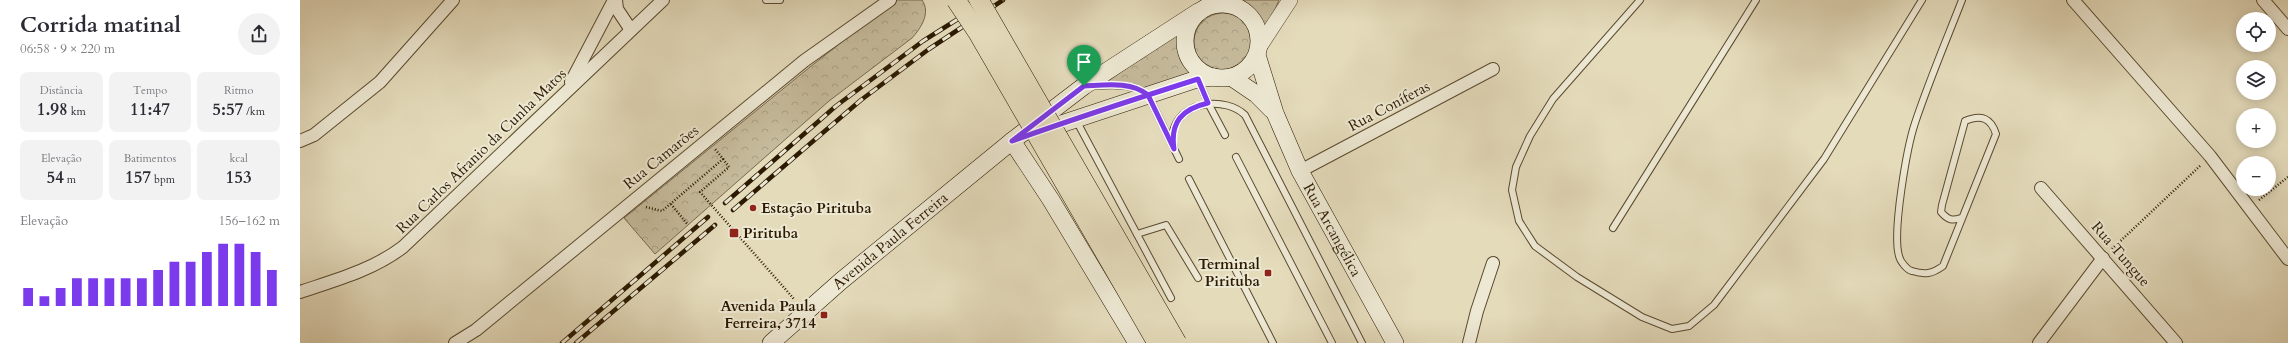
<!DOCTYPE html>
<html lang="pt">
<head>
<meta charset="utf-8">
<style>
  body { margin:0; font-family:Cardo,serif; background:#f2f2f3; color:#2b2b33; height:100vh; display:flex; flex-direction:column; font-size:15px; white-space:nowrap }
  * { box-sizing:border-box; margin:0 }
  p { font-size:13px; color:#7c7c81 }
  .icon { flex:none; width:22px; height:22px; fill:none; stroke:currentColor; stroke-width:2; stroke-linecap:round; stroke-linejoin:round }
  .map { position:relative; flex:1; overflow:hidden }
  .sheet { display:flex; flex-direction:column; background:#fff; width:300px }
  .sheet>* { flex:none }
  .fabs { position:absolute; left:1936px; top:12px; display:grid; gap:8px }
  .fabs a { display:grid; place-items:center; width:40px; height:40px; border-radius:50%; background:#fff; box-shadow:0 2px 10px #0003; font-size:20px }
  .pin { position:absolute; display:grid; place-items:center; width:34px; height:34px; color:#fff; margin:-41px -17px; border-radius:50% 50% 50% 0; rotate:-45deg; box-shadow:0 0 4px #0007 }
  .pin .icon { rotate:45deg }
  .round { display:grid; place-items:center; flex:none; width:42px; height:42px; border-radius:21px; background:#f2f2f3 }
  .headline { display:flex; align-items:center; justify-content:space-between; height:68px; padding:0 20px }
  h1 { font-size:22px; font-weight:700; line-height:30px }
  .stats { display:grid; grid-template-columns:repeat(3,1fr); gap:6px; height:68px; padding:4px 20px }
  .stats div { display:grid; align-content:center; border-radius:8px; background:#f2f2f3; text-align:center }
  .stats b { font-size:17px; font-weight:700 }
  .stats small { font-size:11px; font-weight:400 }
  .stats p { font-size:11px }
  .chart { height:112px; padding:8px 20px }
  .chart p { display:flex; justify-content:space-between }
  .chart svg { width:100%; height:72px; margin-top:4px; stroke:#7c3aed; stroke-width:6 }
  main { display:flex; flex:1; min-height:0 }
  .map>svg:first-child { display:block }
  .park { fill:url(#park-crowns); stroke:#786a4e }
  .lines { fill:none; stroke-linecap:round; stroke-linejoin:round }
  .service-casing { stroke:#5a4a2f; stroke-width:8 }
  .minor-casing { stroke:#5a4a2f; stroke-width:14 }
  .tertiary-casing { stroke:#5a4a2f; stroke-width:16 }
  .secondary-casing { stroke:#2c1a00; stroke-width:18 }
  .path { stroke:#2c1a00; stroke-width:2.5; stroke-dasharray:1 2; stroke-linecap:butt }
  .service { stroke:#ede8d3; stroke-width:6 }
  .minor { stroke:#ede8d3; stroke-width:12 }
  .tertiary { stroke:#ede8d3; stroke-width:15 }
  .secondary { stroke:#ede8d3; stroke-width:17 }
  .rail-casing { stroke:#2c1a00; stroke-width:4.5 }
  .rail { stroke:#ede8d3; stroke-width:3; stroke-dasharray:9; stroke-linecap:butt }
  .primary-bridge-casing { stroke:#2c1a00; stroke-width:20; stroke-linecap:butt }
  .path-bridge { stroke:#2c1a00; stroke-width:2.5; stroke-dasharray:1 2; stroke-linecap:butt }
  .primary-bridge { stroke:#e4dbbb; stroke-width:19 }
  .route-casing { stroke:#fff; stroke-width:8 }
  .route { stroke:#7c3aed; stroke-width:5 }
  .poi-dot { fill:#8f2418; stroke:#ede8d3; stroke-width:1.5 }
  .labels { text-anchor:middle; dominant-baseline:central; stroke-width:4; stroke-linejoin:round; paint-order:stroke }
  .street-label { font-size:15px; fill:#2c1a00; stroke:#ede8d3 }
  .poi-label { font-size:15px; font-weight:bold; fill:#2c1a00; stroke:#ede8d3; text-anchor:start }
</style>
</head>
<body>
<main>
<section class="sheet">
<div class="headline"><div><h1>Corrida matinal</h1><p>06:58 · 9 × 220 m</p></div><a class="round"><svg class="icon" aria-label="share" viewBox="0 0 24 24"><path d="M12 15V3M7 8l5-5 5 5M5 13v7h14v-7"/></svg></a></div>
<div class="stats">
<div><p>Distância</p><b>1.98<small> km</small></b></div>
<div><p>Tempo</p><b>11:47</b></div>
<div><p>Ritmo</p><b>5:57<small> /km</small></b></div>
</div>
<div class="stats">
<div><p>Elevação</p><b>54<small> m</small></b></div>
<div><p>Batimentos</p><b>157<small> bpm</small></b></div>
<div><p>kcal</p><b>153</b></div>
</div>
<div class="chart"><p><span>Elevação</span>156–162 m</p>
<svg viewBox="0 0 160 44" preserveAspectRatio="none"><path d="M5 44V33M15 44V38M25 44V33M35 44V27M45 44V27M55 44V27M65 44V27M75 44V27M85 44V22M95 44V17M105 44V17M115 44V11M125 44V6M135 44V6M145 44V11M155 44V22"/></svg>
</div>
</section>
<div class="map">
<svg width="1988" height="343" viewBox="0 0 1988 343">
  <defs>
    <pattern id="park-crowns" width="20" height="18" patternUnits="userSpaceOnUse"><rect width="20" height="18" fill="#c5ba9b"/><path d="M2 6a3 3 0 1 1 6 0M12 15a3 3 0 1 1 6 0" fill="none" stroke="#a99f84"/></pattern>
  </defs>
  <rect width="100%" height="100%" fill="#e4dbbb"/>
  <filter id="stains"><feTurbulence type="fractalNoise" baseFrequency=".005" numOctaves="4"/><feColorMatrix values="0 0 0 0 .2 0 0 0 0 .09 0 0 0 0 .02 0 0 0 .5 -.17"/></filter>
  <radialGradient id="worn" r=".72"><stop offset=".6" stop-color="#630" stop-opacity="0"/><stop offset="1" stop-color="#630" stop-opacity=".3"/></radialGradient>
  <g class="park">
    <path d="M595 0H622C631 13 621 28 612 38L529 101 355 254 324 218 510 67Z"/>
    <path d="M926 0H979L963 38C958 18 949 2 926 0Z"/>
    <circle cx="923" cy="42" r="29"/>
    <path d="M887 23C877 43 886 58 894 77 878 81 862 86 845 88 832 89 822 78 803 85Z"/>
  </g>
  <g class="lines">
    <g class="service-casing">
      <g id="service">
        <path d="M466 0H480"/>
        <path d="M1340 0 1253 99 1230 136 1216 167 1212 190 1219 221 1235 246 1277 277 1342 317 1372 329 1389 326 1414 305 1524 159 1622 0"/>
        <path d="M890 60 908 103 925 135"/>
        <path d="M793 86C812 85 833 83 848 95L879 159"/>
        <path d="M776 120 871 298"/>
        <path d="M874 149C873 142 871 134 874 128 884 100 926 97 945 115L1062 343"/>
        <path d="M936 157 1032 343"/>
        <path d="M889 179 973 343"/>
        <path d="M1661 218C1652 221 1648 220 1641 212L1642 205 1665 121C1681 114 1691 118 1696 134L1643 266C1632 274 1625 275 1612 271 1607 270 1600 261 1599 256 1592 232 1607 147 1615 123 1629 81 1646 41 1662 0"/>
        <path d="M1313 228 1456 0"/>
        <path d="M837 234 866 225 898 278"/>
      </g>
    </g>
    <g class="minor-casing">
      <g id="minor">
        <path d="M316 0 317 9 331 30"/>
        <path d="M1773 0 1910 156 1988 259"/>
        <path d="M1963 0 1988 29"/>
        <path d="M271 82 314 0"/>
        <path d="M0 141 14 135 80 82 153 0"/>
        <path d="M1000 171 1193 69"/>
        <path d="M1741 188 1876 343"/>
        <path d="M0 292C36 280 73 270 103 247L363 0"/>
        <path d="M155 343 176 330 504 61 590 0"/>
        <path d="M1169 343 1177 311 1193 263"/>
        <path d="M1739 343 1803 258"/>
      </g>
    </g>
    <g class="tertiary-casing">
      <g id="tertiary">
        <path d="M907 6 920 0"/>
        <path d="M958 49 990 0"/>
      </g>
    </g>
    <g class="secondary-casing">
      <g id="secondary">
        <circle cx="922" cy="41" r="37"/>
        <path id="s1" d="M957 55 975 113 1000 171 1095 343"/>
        <path d="M931 77 956 94 972 110"/>
        <path d="M740 131 897 79 914 77"/>
        <path d="M712 141 751 200 837 343"/>
        <path id="s2" d="M471 343 541 281 712 141 784 86 898 12"/>
      </g>
    </g>
    <g class="path">
      <path d="M1959 200 1988 177"/>
      <path d="M371 204 388 225"/>
      <path d="M346 207 362 211 423 159 415 149"/>
      <path d="M1812 249 1901 165"/>
    </g>
    <use href="#service" class="service"/>
    <use href="#minor" class="minor"/>
    <use href="#tertiary" class="tertiary"/>
    <use href="#secondary" class="secondary"/>
    <g class="rail-casing">
      <g id="rail">
        <path d="M425 203 536 106 623 41 688 0"/>
        <path d="M433 210 561 100 629 49 703 0"/>
        <path d="M262 343 408 217"/>
        <path d="M276 343 415 225"/>
      </g>
    </g>
    <use href="#rail" class="rail"/>
    <g class="primary-bridge-casing">
      <g id="primary-bridge">
        <path d="M656 0 678 33 857 343"/>
        <path d="M679 0 877 343"/>
      </g>
    </g>
    <path class="path-bridge" d="M423 159 429 167 400 192 494 299"/>
    <use href="#primary-bridge" class="primary-bridge"/>
  </g>
  <g class="lines">
    <g class="route-casing">
      <path id="route" d="M784 86 712 141C773 119 835 99 898 79L908 103C882 109 870 122 874 149L848 95C831 81 805 85 784 86"/>
    </g>
    <use href="#route" class="route"/>
  </g>
  <g class="poi-dot">
    <circle cx="453" cy="208" r="4"/>
    <rect x="429" y="228" width="10" height="10" rx="2"/>
    <rect x="964" y="269" width="8" height="8" rx="2"/>
    <rect x="520" y="311" width="8" height="8" rx="2"/>
  </g>
  <g class="labels">
    <g class="street-label">
      <text transform="translate(1089 106) rotate(-28)">Rua Coníferas</text>
      <text transform="translate(181 151) rotate(-44)">Rua Carlos Afranio da Cunha Matos</text>
      <text transform="translate(361 157) rotate(-39)">Rua Camarões</text>
      <text stroke="none"><textPath href="#s1" startOffset="191">Rua Arcangélica</textPath></text>
      <text stroke="none"><textPath href="#s2" startOffset="157">Avenida Paula Ferreira</textPath></text>
      <text transform="translate(1821 254) rotate(49)">Rua Tungue</text>
    </g>
    <g class="poi-label">
      <text x="461" y="208">Estação Pirituba</text>
      <text x="443" y="233">Pirituba</text>
      <text x="960" y="264" text-anchor="end">Terminal<tspan x="960" dy="17">Pirituba</tspan></text>
      <text x="516" y="306" text-anchor="end">Avenida Paula<tspan x="516" dy="17">Ferreira, 3714</tspan></text>
    </g>
  </g>
  <rect width="100%" height="100%" filter="url(#stains)"/>
  <rect width="100%" height="100%" fill="url(#worn)"/>
</svg>
<div class="fabs">
<a><svg class="icon" aria-label="locate" viewBox="0 0 24 24"><circle cx="12" cy="12" r="6"/><path d="M12 2v4M12 18v4M2 12h4M18 12h4"/></svg></a>
<a><svg class="icon" aria-label="layers" viewBox="0 0 24 24"><path d="M12 4l9 5-9 5-9-5zM3 14l9 5 9-5"/></svg></a>
<a>+</a>
<a>−</a>
</div>
<div class="pin" style="left:784px;top:86px;background:#1e9e55"><svg class="icon" aria-label="arrive" viewBox="0 0 24 24"><path d="M6 21V4h12l-3 4 3 4H6"/></svg></div>
</div>
</main>
</body>
</html>
